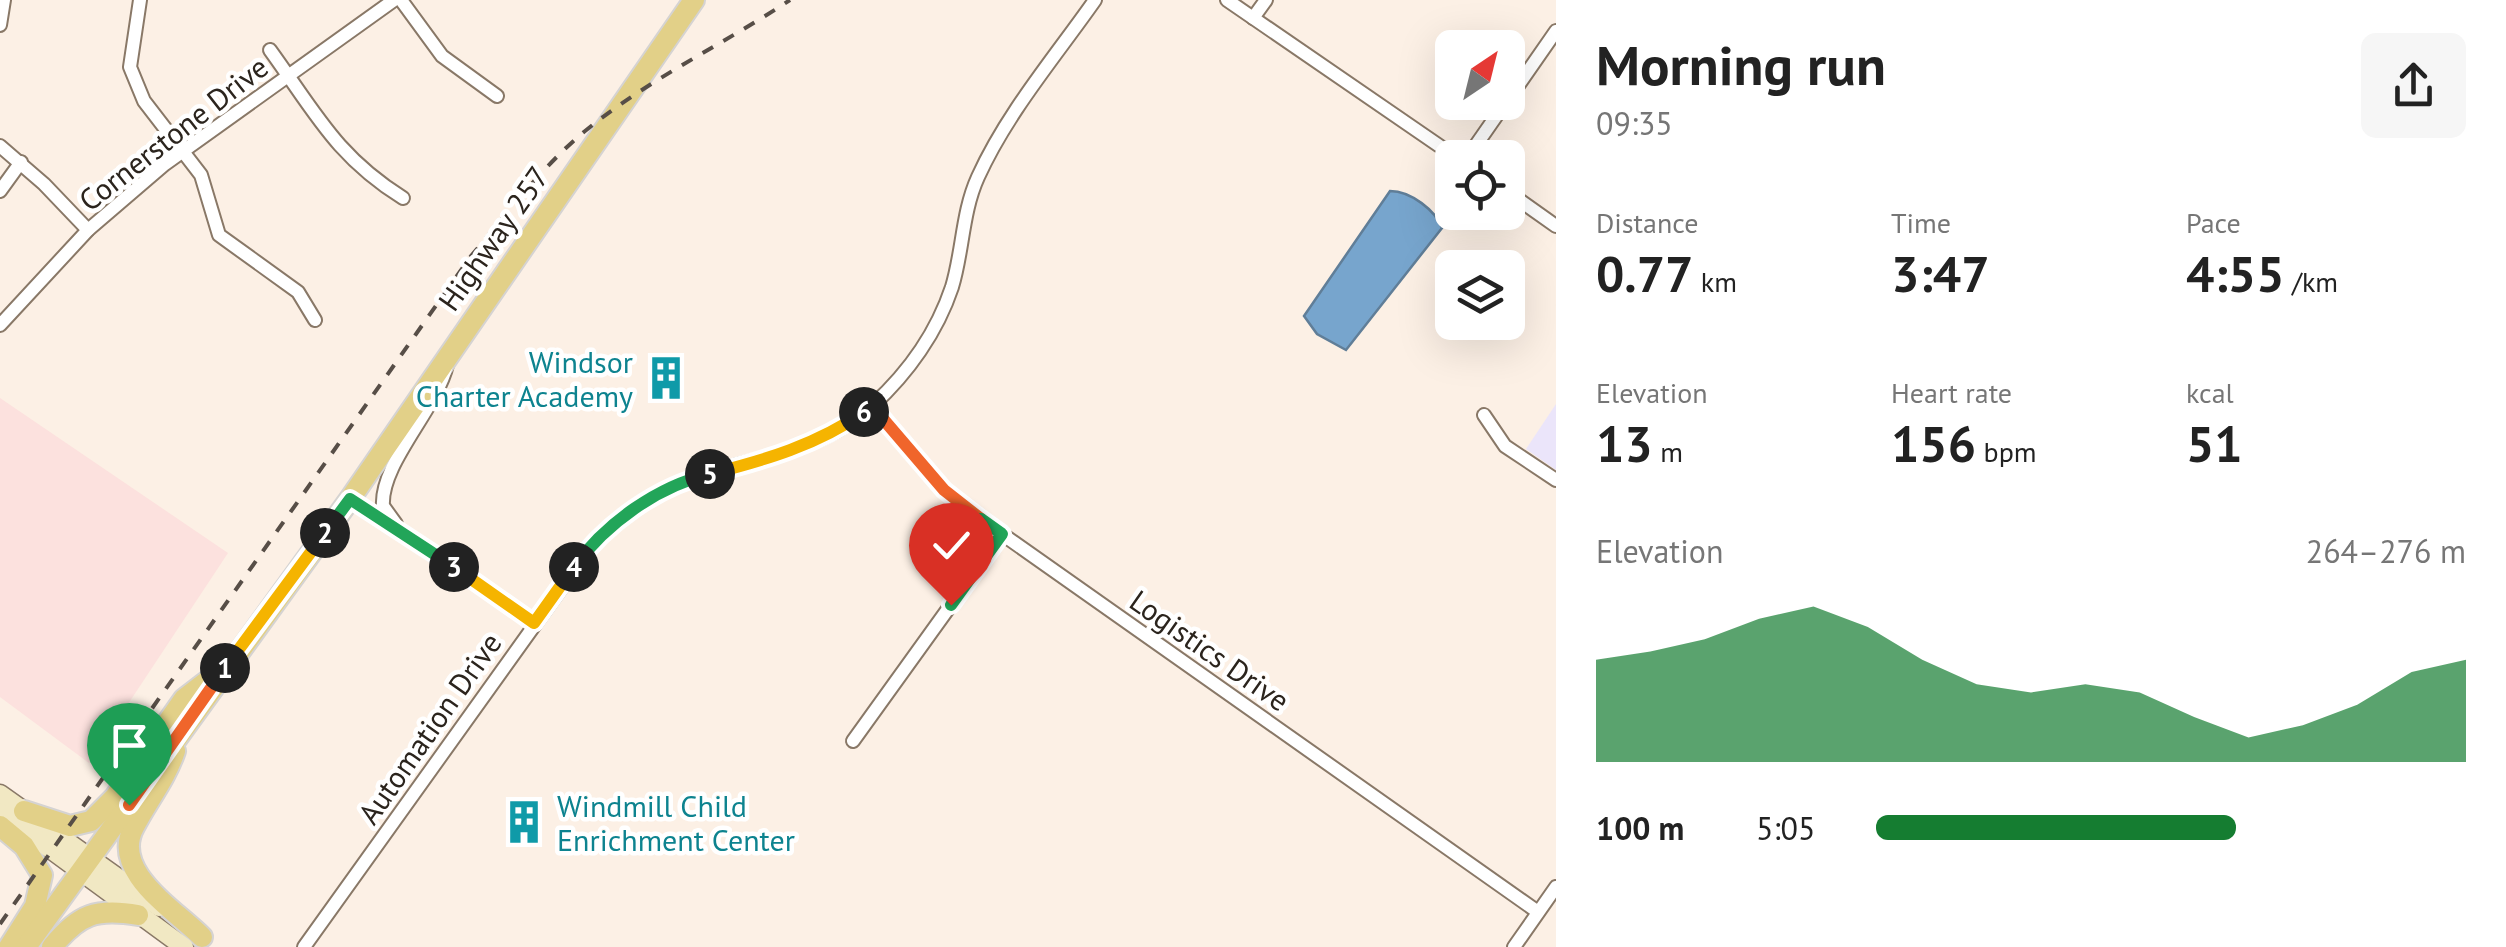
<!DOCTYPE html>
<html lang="en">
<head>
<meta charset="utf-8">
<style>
  body { margin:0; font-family:"PT Sans",sans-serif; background:#f6f6f6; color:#222; height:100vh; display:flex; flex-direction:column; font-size:38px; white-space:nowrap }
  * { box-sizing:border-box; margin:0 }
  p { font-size:32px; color:#767676 }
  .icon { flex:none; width:55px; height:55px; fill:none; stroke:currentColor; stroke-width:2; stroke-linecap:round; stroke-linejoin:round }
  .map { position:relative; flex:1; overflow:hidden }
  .side { display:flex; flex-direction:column; background:#fff; width:950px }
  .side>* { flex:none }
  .needle { width:65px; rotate:35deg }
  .buttons { position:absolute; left:1435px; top:30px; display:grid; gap:20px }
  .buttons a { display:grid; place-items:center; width:90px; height:90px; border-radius:15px; background:#fff; box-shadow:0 10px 40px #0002; font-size:50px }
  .pin { position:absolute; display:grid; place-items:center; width:85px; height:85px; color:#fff; margin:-102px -42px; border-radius:50% 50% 50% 0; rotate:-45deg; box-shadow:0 0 10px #0007 }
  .pin .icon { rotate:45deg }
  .km { position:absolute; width:50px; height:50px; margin:-25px; border-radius:50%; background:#222; color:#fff; font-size:28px; line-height:50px; text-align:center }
  .round { display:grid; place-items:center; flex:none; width:105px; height:105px; border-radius:15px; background:#f6f6f6 }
  .head { display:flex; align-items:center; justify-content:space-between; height:170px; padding:0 40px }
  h1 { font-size:55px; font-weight:800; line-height:75px }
  .metrics { display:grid; grid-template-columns:repeat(3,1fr); gap:15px; height:170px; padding:10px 40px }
  .metrics div { display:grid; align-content:center }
  .metrics b { font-size:50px; font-weight:800 }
  .metrics small { font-size:28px; font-weight:400 }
  .metrics p { font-size:28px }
  .chart { height:280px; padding:20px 40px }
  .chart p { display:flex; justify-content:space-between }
  .chart svg { width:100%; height:180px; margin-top:10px; fill:#157d31; opacity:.7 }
  ul { padding:0 40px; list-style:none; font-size:32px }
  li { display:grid; grid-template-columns:160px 120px 1fr; align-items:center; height:75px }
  li i { height:25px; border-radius:12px; background:#157d31 }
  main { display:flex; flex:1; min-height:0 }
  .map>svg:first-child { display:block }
  .industrial { fill:#fce1de }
  .education { fill:#ebe5fa }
  .water { fill:#77a5cd; stroke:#607e98; stroke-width:2.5 }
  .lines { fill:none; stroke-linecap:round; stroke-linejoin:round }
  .street-casing { stroke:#897867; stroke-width:16 }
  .secondary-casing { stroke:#897867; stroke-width:21 }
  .primary-casing { stroke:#d5d3d2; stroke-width:24 }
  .street { stroke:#fff; stroke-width:12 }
  .secondary { stroke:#f1e8c3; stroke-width:18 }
  .primary { stroke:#e2d088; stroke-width:20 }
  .rail { stroke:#574e47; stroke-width:4; stroke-dasharray:12 12; stroke-linecap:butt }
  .split-1-casing { stroke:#fff; stroke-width:20 }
  .split-2-casing { stroke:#fff; stroke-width:20 }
  .split-3-casing { stroke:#fff; stroke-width:20 }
  .split-4-casing { stroke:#fff; stroke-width:20 }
  .split-5-casing { stroke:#fff; stroke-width:20 }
  .split-6-casing { stroke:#fff; stroke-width:20 }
  .split-7-casing { stroke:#fff; stroke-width:20 }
  .split-8-casing { stroke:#fff; stroke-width:20 }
  .split-1 { stroke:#f0652b; stroke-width:12 }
  .split-2 { stroke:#f5b400; stroke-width:12 }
  .split-3 { stroke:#22a559; stroke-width:12 }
  .split-4 { stroke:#f5b400; stroke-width:12 }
  .split-5 { stroke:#22a559; stroke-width:12 }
  .split-6 { stroke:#f5b400; stroke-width:12 }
  .split-7 { stroke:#f0652b; stroke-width:12 }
  .split-8 { stroke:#22a559; stroke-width:12 }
  .labels { text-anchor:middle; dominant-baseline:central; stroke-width:9; stroke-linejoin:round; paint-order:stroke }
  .street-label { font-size:30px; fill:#2b241d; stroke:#fff }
  .culture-label { font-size:30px; fill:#0d838f; stroke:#fff; text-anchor:end }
</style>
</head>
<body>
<main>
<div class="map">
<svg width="1556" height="947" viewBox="0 0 1556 947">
  <rect width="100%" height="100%" fill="#fcf0e5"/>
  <path class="industrial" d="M0 398 228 553 89 763 0 697Z"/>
  <path class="education" d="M1556 404V470L1526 449Z"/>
  <path class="water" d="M1390 191C1411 191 1436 211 1442 228L1346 350 1317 334 1304 316Z"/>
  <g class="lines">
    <g class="street-casing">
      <g id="street">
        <path d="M140 0 130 67 144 101 201 175 219 235 298 292 315 320"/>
        <path d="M401 0 442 56 497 96"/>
        <path d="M1227 0 1457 158"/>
        <path d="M1253 18 1266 0"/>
        <path d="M0 25 4 0"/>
        <path d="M270 50C315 112 336 156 403 198"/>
        <path d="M1508 100 1556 31"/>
        <path d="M0 146 44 184 88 230"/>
        <path d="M1467 158 1506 102"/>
        <path d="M0 191 21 162"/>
        <path d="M1508 192 1556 226"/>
        <path d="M0 325 88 230 165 164 394 0"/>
        <path d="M872 406 944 490 1002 534 1538 912"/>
        <path d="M1484 415 1505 446 1556 480"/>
        <path d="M350 499 534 623"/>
        <path d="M396 524 383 506C380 464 436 410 447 365"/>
        <path d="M853 741 1002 534"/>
        <path d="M304 947 592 545C619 520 650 494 685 481 748 458 821 453 873 405 908 373 937 332 952 287 963 251 962 212 978 177 1007 113 1055 57 1095 0"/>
        <path d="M1514 947 1556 887"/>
      </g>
    </g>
    <g class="secondary-casing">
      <g id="secondary">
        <path d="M0 794 159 907"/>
        <path d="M0 812 184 947"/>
      </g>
    </g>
    <g class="primary-casing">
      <g id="primary">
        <path d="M175 751C165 780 148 800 134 827 110 871 174 909 202 937"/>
        <path d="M24 811 70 826 91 821 115 797 184 699 210 679"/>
        <path d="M0 826 24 846 42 875 35 906 9 947"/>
        <path d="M26 947 350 499 694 0"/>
        <path d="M52 947C79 914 96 908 138 915"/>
      </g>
    </g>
    <use href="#street" class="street"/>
    <use href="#secondary" class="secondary"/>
    <use href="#primary" class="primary"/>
    <path class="rail" d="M0 924 471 256C505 216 538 172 578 137 642 82 721 46 790 0"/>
  </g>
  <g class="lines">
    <g class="split-1-casing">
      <path id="split-1" d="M129 805 225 668"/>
    </g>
    <g class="split-2-casing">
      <path id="split-2" d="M225 668 325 533"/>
    </g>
    <g class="split-3-casing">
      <path id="split-3" d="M325 533 350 499 454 567"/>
    </g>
    <g class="split-4-casing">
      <path id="split-4" d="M454 567 534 623 574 567"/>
    </g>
    <g class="split-5-casing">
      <path id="split-5" d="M574 567C606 523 658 486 710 474"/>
    </g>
    <g class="split-6-casing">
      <path id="split-6" d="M710 474C765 460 817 445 864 412"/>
    </g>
    <g class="split-7-casing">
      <path id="split-7" d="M864 412 872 406 944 490 981 519"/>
    </g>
    <g class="split-8-casing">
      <path id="split-8" d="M951 605 1002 534 981 519"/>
    </g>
    <use href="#split-1" class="split-1"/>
    <use href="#split-2" class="split-2"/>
    <use href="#split-3" class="split-3"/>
    <use href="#split-4" class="split-4"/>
    <use href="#split-5" class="split-5"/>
    <use href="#split-6" class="split-6"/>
    <use href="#split-7" class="split-7"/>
    <use href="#split-8" class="split-8"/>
  </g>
  <defs>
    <g id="building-bare" transform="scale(3.45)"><path d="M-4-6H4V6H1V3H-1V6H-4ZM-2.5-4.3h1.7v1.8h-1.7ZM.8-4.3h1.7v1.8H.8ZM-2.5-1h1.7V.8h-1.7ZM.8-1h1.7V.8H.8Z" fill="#0f9aa8" stroke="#fff" stroke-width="2.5" paint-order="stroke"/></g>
  </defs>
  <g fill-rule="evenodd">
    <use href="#building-bare" x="666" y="378"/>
    <use href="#building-bare" x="524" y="822"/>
  </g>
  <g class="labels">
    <g class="street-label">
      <text transform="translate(173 133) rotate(-38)">Cornerstone Drive</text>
      <text transform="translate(493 238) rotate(-55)">Highway 257</text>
      <text transform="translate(1210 650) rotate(35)">Logistics Drive</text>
      <text transform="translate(429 728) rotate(-55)">Automation Drive</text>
    </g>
    <g class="culture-label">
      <text x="633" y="361">Windsor<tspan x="633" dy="34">Charter Academy</tspan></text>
      <text x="557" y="805" text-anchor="start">Windmill Child<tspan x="557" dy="34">Enrichment Center</tspan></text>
    </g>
  </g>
</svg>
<div class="buttons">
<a><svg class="needle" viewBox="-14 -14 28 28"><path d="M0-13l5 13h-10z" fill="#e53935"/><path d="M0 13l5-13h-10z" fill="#767676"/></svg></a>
<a><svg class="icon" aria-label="locate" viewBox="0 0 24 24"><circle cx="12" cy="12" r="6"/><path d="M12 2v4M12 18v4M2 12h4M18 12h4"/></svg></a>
<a><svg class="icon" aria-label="layers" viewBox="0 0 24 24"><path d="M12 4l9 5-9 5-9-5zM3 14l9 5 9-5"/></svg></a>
</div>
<div class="pin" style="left:129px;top:805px;background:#1e9e55"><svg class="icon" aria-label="arrive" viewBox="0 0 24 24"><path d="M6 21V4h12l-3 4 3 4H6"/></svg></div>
<div class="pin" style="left:951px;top:605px;background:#d93025"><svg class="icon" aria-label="check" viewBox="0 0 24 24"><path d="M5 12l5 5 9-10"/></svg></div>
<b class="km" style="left:225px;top:668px">1</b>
<b class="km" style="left:325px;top:533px">2</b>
<b class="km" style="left:454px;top:567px">3</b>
<b class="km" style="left:574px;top:567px">4</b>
<b class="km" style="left:710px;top:474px">5</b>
<b class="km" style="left:864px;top:412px">6</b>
</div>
<section class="side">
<div class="head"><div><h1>Morning run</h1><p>09:35</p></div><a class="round"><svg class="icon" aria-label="share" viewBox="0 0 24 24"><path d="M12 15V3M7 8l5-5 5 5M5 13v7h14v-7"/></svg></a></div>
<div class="metrics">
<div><p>Distance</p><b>0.77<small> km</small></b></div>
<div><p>Time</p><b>3:47</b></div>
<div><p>Pace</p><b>4:55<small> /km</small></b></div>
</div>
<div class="metrics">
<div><p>Elevation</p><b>13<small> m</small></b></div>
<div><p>Heart rate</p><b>156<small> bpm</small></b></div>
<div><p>kcal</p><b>51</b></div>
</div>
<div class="chart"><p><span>Elevation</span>264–276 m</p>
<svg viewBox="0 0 160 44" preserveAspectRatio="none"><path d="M0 44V19L10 17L20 14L30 9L40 6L50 11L60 19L70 25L80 27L90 25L100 27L110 33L120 38L130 35L140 30L150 22L160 19V44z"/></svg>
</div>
<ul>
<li><b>100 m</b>5:05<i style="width:61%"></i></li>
</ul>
</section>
</main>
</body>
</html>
